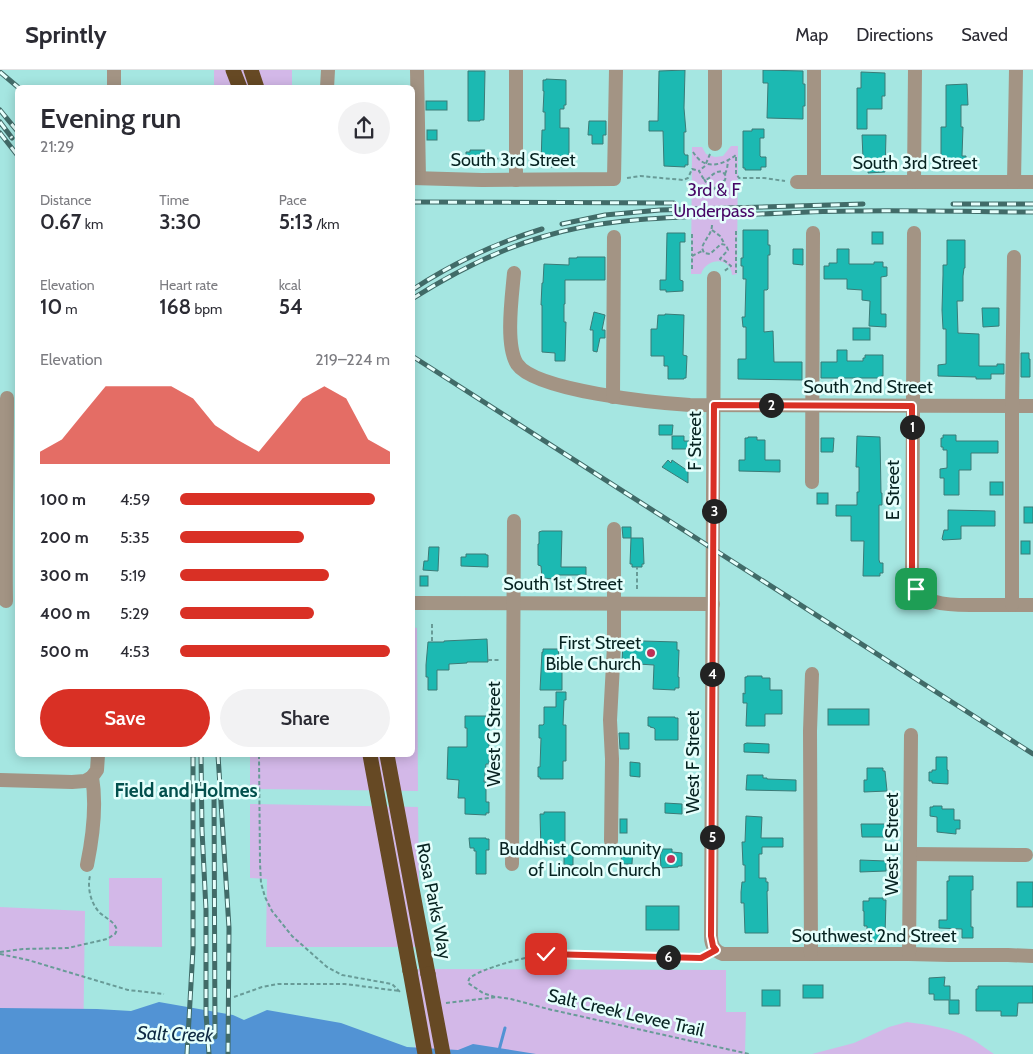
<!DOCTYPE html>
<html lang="en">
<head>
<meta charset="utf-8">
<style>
  body { margin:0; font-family:Cabin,sans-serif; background:#f2f2f3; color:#2b2b33; height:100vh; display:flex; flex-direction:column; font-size:19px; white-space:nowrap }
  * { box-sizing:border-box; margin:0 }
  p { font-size:16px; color:#7c7c81 }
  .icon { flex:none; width:28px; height:28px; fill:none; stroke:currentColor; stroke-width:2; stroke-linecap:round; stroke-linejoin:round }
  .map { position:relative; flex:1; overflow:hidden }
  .drawer { position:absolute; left:15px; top:15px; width:400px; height:672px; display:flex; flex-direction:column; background:#fff; border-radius:8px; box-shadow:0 2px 12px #0003 }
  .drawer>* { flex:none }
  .pin { position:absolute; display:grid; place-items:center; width:42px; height:42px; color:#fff; margin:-21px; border-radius:10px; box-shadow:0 2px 8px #0006 }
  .km { position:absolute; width:25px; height:25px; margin:-12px; border-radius:50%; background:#222; color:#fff; font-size:14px; line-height:25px; text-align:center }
  .round { display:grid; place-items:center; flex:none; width:52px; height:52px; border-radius:26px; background:#f2f2f3 }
  .overview { display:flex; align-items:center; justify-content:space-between; height:85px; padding:0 25px }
  h1 { font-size:28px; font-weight:600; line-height:38px }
  .figures { display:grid; grid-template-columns:repeat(3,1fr); gap:8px; height:85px; padding:5px 25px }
  .figures div { display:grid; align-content:center }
  .figures b { font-size:21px; font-weight:600 }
  .figures small { font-size:14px; font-weight:400 }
  .figures p { font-size:14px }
  .chart { height:140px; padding:10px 25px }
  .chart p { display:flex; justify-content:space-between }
  .chart svg { width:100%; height:90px; margin-top:5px; fill:#d93025; opacity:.7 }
  .primary-button { display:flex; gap:10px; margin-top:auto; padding:10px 25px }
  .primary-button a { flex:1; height:58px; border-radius:30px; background:#d93025; color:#fff; font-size:20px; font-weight:600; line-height:58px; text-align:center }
  .primary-button a+a { background:#f2f2f3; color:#2b2b33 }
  ul { padding:0 25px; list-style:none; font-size:16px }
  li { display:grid; grid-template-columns:80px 60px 1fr; align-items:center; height:38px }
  li i { height:12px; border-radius:6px; background:#d93025 }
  header { display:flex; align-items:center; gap:30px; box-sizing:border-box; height:70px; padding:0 25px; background:#fff; border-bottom:1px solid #e1e1e2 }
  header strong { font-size:24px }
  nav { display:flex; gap:28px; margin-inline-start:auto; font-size:18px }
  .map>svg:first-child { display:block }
  .green { fill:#d3b8e8 }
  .water { fill:#5293d4 }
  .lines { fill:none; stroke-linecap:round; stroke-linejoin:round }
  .stream { stroke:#5293d4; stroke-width:3 }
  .building { fill:#1cb9b2; stroke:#3b7b77 }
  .path { stroke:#689b97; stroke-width:2; stroke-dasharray:4 2.5; stroke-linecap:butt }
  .minor { stroke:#a39484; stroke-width:14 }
  .highway { stroke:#664924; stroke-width:15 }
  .rail-casing { stroke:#416b68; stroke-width:5 }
  .rail { stroke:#e5fffc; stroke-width:3; stroke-dasharray:9; stroke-linecap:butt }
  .highway-bridge { stroke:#664924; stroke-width:15 }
  .route-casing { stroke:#fff; stroke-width:10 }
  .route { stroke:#d93025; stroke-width:6 }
  .poi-dot { fill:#c03057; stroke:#e5fffc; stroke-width:2 }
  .labels { text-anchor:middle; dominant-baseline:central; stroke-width:5; stroke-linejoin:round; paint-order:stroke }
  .street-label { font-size:18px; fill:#072321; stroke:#e5fffc }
  .park-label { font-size:18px; fill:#460565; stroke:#e5fffc }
  .poi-label { font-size:18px; fill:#072321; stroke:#e5fffc; text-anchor:end }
  .neighbourhood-label { font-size:19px; font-weight:bold; fill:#024f4c; stroke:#e5fffc }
  .water-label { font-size:19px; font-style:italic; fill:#102b45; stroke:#e5fffc }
</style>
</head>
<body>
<header>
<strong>Sprintly</strong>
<nav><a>Map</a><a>Directions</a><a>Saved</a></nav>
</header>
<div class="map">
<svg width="1033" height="984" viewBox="0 0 1033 984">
  <rect width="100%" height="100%" fill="#a5e6e1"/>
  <g class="green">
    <path d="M214 0H292V17L214 18Z"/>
    <path d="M731 76H738L737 204 732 205C731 187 707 187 701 204H691L692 77H702L706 84 715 87 723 86Z"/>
    <path d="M412 557 417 558 418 721 250 719V685H412Z"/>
    <path d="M250 734 418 737 420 877H266L267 809 250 808Z"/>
    <path d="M109 808H162V877L109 876Z"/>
    <path d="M0 837 85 841 83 984H0Z"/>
    <path d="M418 899 726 900V942H746L745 984H415Z"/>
    <path d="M907 952C929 955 951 958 970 968 978 972 986 979 994 984H812L854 973 889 957Z"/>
  </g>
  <path class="water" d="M159 932 233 945 244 950 267 940 341 953 407 977 458 980 473 974 536 984H0V938L97 939 131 941Z"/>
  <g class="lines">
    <path class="stream" d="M498 984 505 958"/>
  </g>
  <g class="building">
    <path d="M685 0 684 38 686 62H684V83L685 85H688V95H685V97L664 96 663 61H649V51H658L659 1Z"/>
    <path d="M763 0 803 1V14H805V36H803V49L767 48 768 13H763Z"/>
    <path d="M468 1H485L484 50H480V51H468Z"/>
    <path d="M861 2 885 3V26H882V39H867V59H857V18H861Z"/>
    <path d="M546 9 566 10V35H564V39H560V58H569V85H571V97H545V96H541L542 60H545V42H543L544 21H543V10H546Z"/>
    <path d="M967 14 968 35H961V57H963L962 86H966V97L941 95V57H946V15Z"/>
    <rect x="426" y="31" width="21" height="9"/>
    <path d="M589 51H606V65H603V74H592V65H588Z"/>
    <path d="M752 59H764V68H760V86L761 87H766V97H761V100H745V98H743V61H752Z"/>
    <rect x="427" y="60" width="10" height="10"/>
    <path d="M862 65H886L885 102 868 103 869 88H863Z"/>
    <path d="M470 80H485V82H488V94H484V95H470V94H466V82H470Z"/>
    <path d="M743 160H768V175H770V185H768V219L767 220H764V262L773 261 774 292H802V310L738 309V289H746V257H743L742 247H745L746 209H743V196H741V188H743Z"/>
    <rect x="872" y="162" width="11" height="12"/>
    <path d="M667 163H685V172H680V210L683 211V221L666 222V220H660V210H666Z"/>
    <path d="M947 170H965V198H964L963 206V231H957L958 263 979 264V296H997V294H1004V304H991V309H976V307L938 306V295L946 294V259H943L942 240 943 205V195H947Z"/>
    <path d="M793 179H803V195L793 194Z"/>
    <path d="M837 179H849V194H874V192H883V197H887V206L881 207V244H886V257L869 256 870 231 862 230V220L847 219V209H824V196H829V193H837Z"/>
    <path d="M577 187H605V210H565V234H564V252H566L565 291H555V283L542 282V235H541L542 213H543L544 194 569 195V188H577Z"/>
    <path d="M982 238H999V256L983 257Z"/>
    <path d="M594 242 605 245 602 260H605V268H600L597 282 593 281V260H590Z"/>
    <path d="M665 244 684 245 683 285 687 286 686 308H684V309H668V296H664V286H651V259H657L658 245H665Z"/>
    <rect x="853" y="258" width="17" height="12"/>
    <path d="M837 280H847V291H863V288H865V285H883V306H881V308H821V292H837Z"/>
    <path d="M1021 283H1029V289H1030V307H1021Z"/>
    <path d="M659 355H673L672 365H659Z"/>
    <path d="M943 365H956V371H998V383H971V400H959V425H944V408H940V399L947 398V380H943V377H941V368H943Z"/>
    <path d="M672 366H684V371H689V379H672Z"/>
    <path d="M857 366 880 367 881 423H882V435H879V490L880 493H883V503H880V506H863L864 471H851V446H836V435H857V422H859V397H856Z"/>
    <path d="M748 367H757V370H765V390H780V402L739 401V390H745V368H748Z"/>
    <path d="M821 368H834L833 382H821Z"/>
    <path d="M668 390 671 393 672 390 688 401V413L662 397Z"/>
    <rect x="990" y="412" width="13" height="13"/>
    <rect x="817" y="423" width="11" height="11"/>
    <rect x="1024" y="437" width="9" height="16"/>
    <path d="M948 440 995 441V456H961V469L943 470 942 469 944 460H948Z"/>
    <path d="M622 457H631V468H623Z"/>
    <path d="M542 461H562L561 497H586V505H555V509L542 508 541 496 538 495V474H539V462Z"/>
    <path d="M631 468H643L644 494H642V497H632V494H630Z"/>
    <rect x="1021" y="471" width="9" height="13"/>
    <path d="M429 477H439L438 501 423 500 424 491H428Z"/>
    <path d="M466 484H486V485H488V497L461 496V487H466Z"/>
    <rect x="420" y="506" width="8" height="10"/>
    <path d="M487 569 488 592H467V593L449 594V600H437V620H428V607H426V595L428 572H444V571Z"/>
    <path d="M643 571 677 572V580H679L678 607H679V618H675V620L653 619 654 595 622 593 623 572Z"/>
    <path d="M543 579H558L559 586H562V620H540L542 582H543Z"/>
    <path d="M747 606H762V608H770V620H782V644H765V656H746L747 633H743V623L745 624V607H747Z"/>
    <path d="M556 622H566V630H564L563 655H566V691H563V709H540V707H538V697H540L541 668H539V655H543L544 654V637H556Z"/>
    <rect x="828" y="639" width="41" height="16"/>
    <path d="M465 646H486V647H489V694H486L484 712H486V732H489V743H486V745L465 744V728H458L459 710 447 709 448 677H467V658H465Z"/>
    <path d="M648 647H675V648H678V670H655V659L654 658 650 657V656H648Z"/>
    <path d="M619 663H629V679H620Z"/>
    <path d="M747 673 769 674V683L744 682V674Z"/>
    <path d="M936 687H947V700H948V714L932 713V711H929V702H932V700H936Z"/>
    <path d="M630 692 640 693V707L630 706Z"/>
    <path d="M867 698H883V701H885L887 721 864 722V710H867Z"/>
    <path d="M747 705H763V708H767V709L796 710V721L746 720Z"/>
    <path d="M665 733 682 734V744L665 743Z"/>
    <path d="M933 736H942V739H954V750H960V759H956V764L937 762V747L930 746V737H933Z"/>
    <path d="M544 742H565V781H545V780H541L540 744H544Z"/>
    <path d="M746 746 762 747 761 768H783V777H762V784H759V808H766V812H768V821H767L768 863H745L744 835V833H741V822L742 812H745V795H743L742 772H745Z"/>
    <rect x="620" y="749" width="7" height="14"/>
    <path d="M861 754H886V767H862Z"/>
    <path d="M469 768H486V769H489V780H486V804H476V781H474V778H470Z"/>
    <path d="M622 776H633L632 794H621Z"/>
    <path d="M662 779H672V782L682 783V796H678V797L661 798 660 782H662Z"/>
    <rect x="564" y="785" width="9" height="10"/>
    <path d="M860 790 886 791V801L860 802Z"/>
    <path d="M949 806H973V820H971V857H973V868H962V859L939 858V850H947V811H949Z"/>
    <rect x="1017" y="812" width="16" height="25"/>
    <path d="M869 828H883V830H886L885 865H883V872H873L871 867H867V856H864V841H863V831H869Z"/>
    <rect x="646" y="836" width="33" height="24"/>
    <path d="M945 907 944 916H950V930H959V944H949V930H934V924H929V908Z"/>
    <rect x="803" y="915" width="20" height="13"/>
    <path d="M978 916H1033V933H1018L1017 946H1001V941H976V919H978Z"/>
    <rect x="762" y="920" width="18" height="16"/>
  </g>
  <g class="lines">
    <g class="path">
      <path d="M693 82C695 85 698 89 701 91 712 99 727 92 736 85V104L739 108H764L785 111"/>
      <path d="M710 84 705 96 699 101 703 108 708 109C713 104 717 100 723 102L726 106 725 110C720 115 712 117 712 125"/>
      <path d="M488 88 504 89"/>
      <path d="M725 104 727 99 728 91"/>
      <path d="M627 108 640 106 683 110 688 108 692 99 699 101"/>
      <path d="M704 109 712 122"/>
      <path d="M712 155C712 164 704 170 702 178L704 183 710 184 721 174 726 175 728 180 720 189 725 191 731 196 723 202"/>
      <path d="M712 160 720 166 724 173"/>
      <path d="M736 161V203"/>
      <path d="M692 164V186"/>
      <path d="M692 199V186L702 181"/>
      <path d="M637 519V497"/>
      <path d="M432 554V572"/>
      <path d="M488 590H501"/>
      <path d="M259 685 260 793 261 813 265 827 272 841 292 866 327 897 342 905 392 914 401 923"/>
      <path d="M0 882 23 879 68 878 107 869 115 864 117 860C114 851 107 849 100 843 91 834 87 818 90 806"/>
      <path d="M0 884 28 890 128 920 164 924"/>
      <path d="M234 927 262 917 278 914H345L399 921"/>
      <path d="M495 927 483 923 468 913C468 911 469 910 469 909 477 899 533 885 546 884L701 888 705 886"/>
      <path d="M446 933 497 927 511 929 548 939 749 984"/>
    </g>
    <g class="minor">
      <path d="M417 0 419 108"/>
      <path d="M114 18V0"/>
      <path d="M327 18 328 0"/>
      <path d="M715 74V0"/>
      <path d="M412 108 482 110 614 109 616 0"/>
      <path d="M516 110V0"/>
      <path d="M797 112H1033"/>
      <path d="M814 112V0"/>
      <path d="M914 112 915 0"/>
      <path d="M1014 112 1016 0"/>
      <path d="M914 163 912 504C914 539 957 535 982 535 999 535 1016 535 1033 535"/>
      <path d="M514 203C512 226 505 275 517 294 535 321 657 333 690 335L1033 336"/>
      <path d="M714 208 711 866C711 875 714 881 723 884H909L949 885H1008L1033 886"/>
      <path d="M613 327 614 167"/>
      <path d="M812 412 813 163"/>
      <path d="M6 531C5 463 7 396 7 328"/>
      <path d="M412 533 713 534"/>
      <path d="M1012 535V336L1014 187"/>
      <path d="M0 710 72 712 85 711 92 707"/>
      <path d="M611 771 612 689 610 650 614 576V459"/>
      <path d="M910 784 1026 785"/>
      <path d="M512 794 514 451"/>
      <path d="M87 795C93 766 97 736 92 707L97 700 98 685"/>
      <path d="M811 884 810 661 812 604"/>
      <path d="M909 884 911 665"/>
    </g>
    <g class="highway">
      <path d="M233 0 240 18"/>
      <path d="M251 0 257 18"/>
      <path d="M370 685 410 901"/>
      <path d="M387 685 428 904"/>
    </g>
    <g class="rail-casing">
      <g id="rail">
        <path d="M0 2 19 18"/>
        <path d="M0 40 18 62"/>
        <path d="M0 52 12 68"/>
        <path d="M0 63 18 86"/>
        <path d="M412 132 674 133"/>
        <path d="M953 134H1033"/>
        <path d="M562 154 605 145 660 140 863 134"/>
        <path d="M412 220C453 193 496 173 542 159"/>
        <path d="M412 229C453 203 495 181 542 167 603 148 666 148 730 145 771 144 813 141 855 141 914 140 974 142 1033 142"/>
        <path d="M412 286 1033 684"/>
        <path d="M201 685 202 760 206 840V944L209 984"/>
        <path d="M218 685 229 858 228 984"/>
        <path d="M214 720 215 967"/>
        <path d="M187 984 193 879V685"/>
      </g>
    </g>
    <use href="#rail" class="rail"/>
    <g class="highway-bridge">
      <path d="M410 901 425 984"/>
      <path d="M428 904 443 984"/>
    </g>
  </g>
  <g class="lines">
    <g class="route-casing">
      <path id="route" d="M546 884 701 888 716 880 713 876 711 866 714 335 912 336V504L913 513 916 519"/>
    </g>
    <use href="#route" class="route"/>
  </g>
  <g class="poi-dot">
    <circle cx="651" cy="583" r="5"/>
    <circle cx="671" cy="789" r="5"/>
  </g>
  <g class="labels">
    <g class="street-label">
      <text x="513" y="90">South 3rd Street</text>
      <text x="915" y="93">South 3rd Street</text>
      <text x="868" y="317">South 2nd Street</text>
      <text transform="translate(695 371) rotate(-90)">F Street</text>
      <text transform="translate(893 420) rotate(-90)">E Street</text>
      <text x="563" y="514">South 1st Street</text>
      <text transform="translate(494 664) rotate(-90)">West G Street</text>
      <text transform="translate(693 692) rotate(-90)">West F Street</text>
      <text transform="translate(892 774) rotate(-90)">West E Street</text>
      <text transform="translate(434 831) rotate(79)">Rosa Parks Way</text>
      <text x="874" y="866">Southwest 2nd Street</text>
      <text transform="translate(626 943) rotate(13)">Salt Creek Levee Trail</text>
    </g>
    <g class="park-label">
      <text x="714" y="120">3rd &amp; F<tspan x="714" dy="21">Underpass</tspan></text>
    </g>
    <g class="poi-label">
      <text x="641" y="573">First Street<tspan x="641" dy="21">Bible Church</tspan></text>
      <text x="661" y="779">Buddhist Community<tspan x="661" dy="21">of Lincoln Church</tspan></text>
    </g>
    <g class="neighbourhood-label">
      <text x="186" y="720">Field and Holmes</text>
    </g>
    <g class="water-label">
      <text transform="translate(175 964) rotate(2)">Salt Creek</text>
    </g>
  </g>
</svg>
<div class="pin" style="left:916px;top:519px;background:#1e9e55"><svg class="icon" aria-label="arrive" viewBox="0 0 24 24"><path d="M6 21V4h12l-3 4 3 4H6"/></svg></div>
<div class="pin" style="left:546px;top:884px;background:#d93025"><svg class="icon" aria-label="check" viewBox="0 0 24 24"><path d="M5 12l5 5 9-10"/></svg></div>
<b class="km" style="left:912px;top:357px">1</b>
<b class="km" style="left:771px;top:335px">2</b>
<b class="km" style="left:714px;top:441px">3</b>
<b class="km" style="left:712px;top:604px">4</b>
<b class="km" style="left:712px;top:767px">5</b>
<b class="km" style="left:668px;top:887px">6</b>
<section class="drawer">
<div class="overview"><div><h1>Evening run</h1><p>21:29</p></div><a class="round"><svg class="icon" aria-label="share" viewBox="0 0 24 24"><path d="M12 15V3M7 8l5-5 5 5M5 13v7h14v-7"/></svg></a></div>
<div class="figures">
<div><p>Distance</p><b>0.67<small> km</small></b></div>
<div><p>Time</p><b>3:30</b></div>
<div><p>Pace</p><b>5:13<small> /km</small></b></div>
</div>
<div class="figures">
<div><p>Elevation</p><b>10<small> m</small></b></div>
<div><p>Heart rate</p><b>168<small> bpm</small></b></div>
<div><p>kcal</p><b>54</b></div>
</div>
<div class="chart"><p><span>Elevation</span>219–224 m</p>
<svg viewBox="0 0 160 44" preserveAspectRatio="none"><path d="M0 44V38L10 32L20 19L30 6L40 6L50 6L60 6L70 12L80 25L90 32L100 38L110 25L120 12L130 6L140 12L150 32L160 38V44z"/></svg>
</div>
<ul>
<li><b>100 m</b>4:59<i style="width:93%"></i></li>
<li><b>200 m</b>5:35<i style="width:59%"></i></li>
<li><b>300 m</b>5:19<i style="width:71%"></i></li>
<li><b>400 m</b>5:29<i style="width:64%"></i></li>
<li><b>500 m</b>4:53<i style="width:100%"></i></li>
</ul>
<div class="primary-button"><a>Save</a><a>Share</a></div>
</section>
</div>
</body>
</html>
